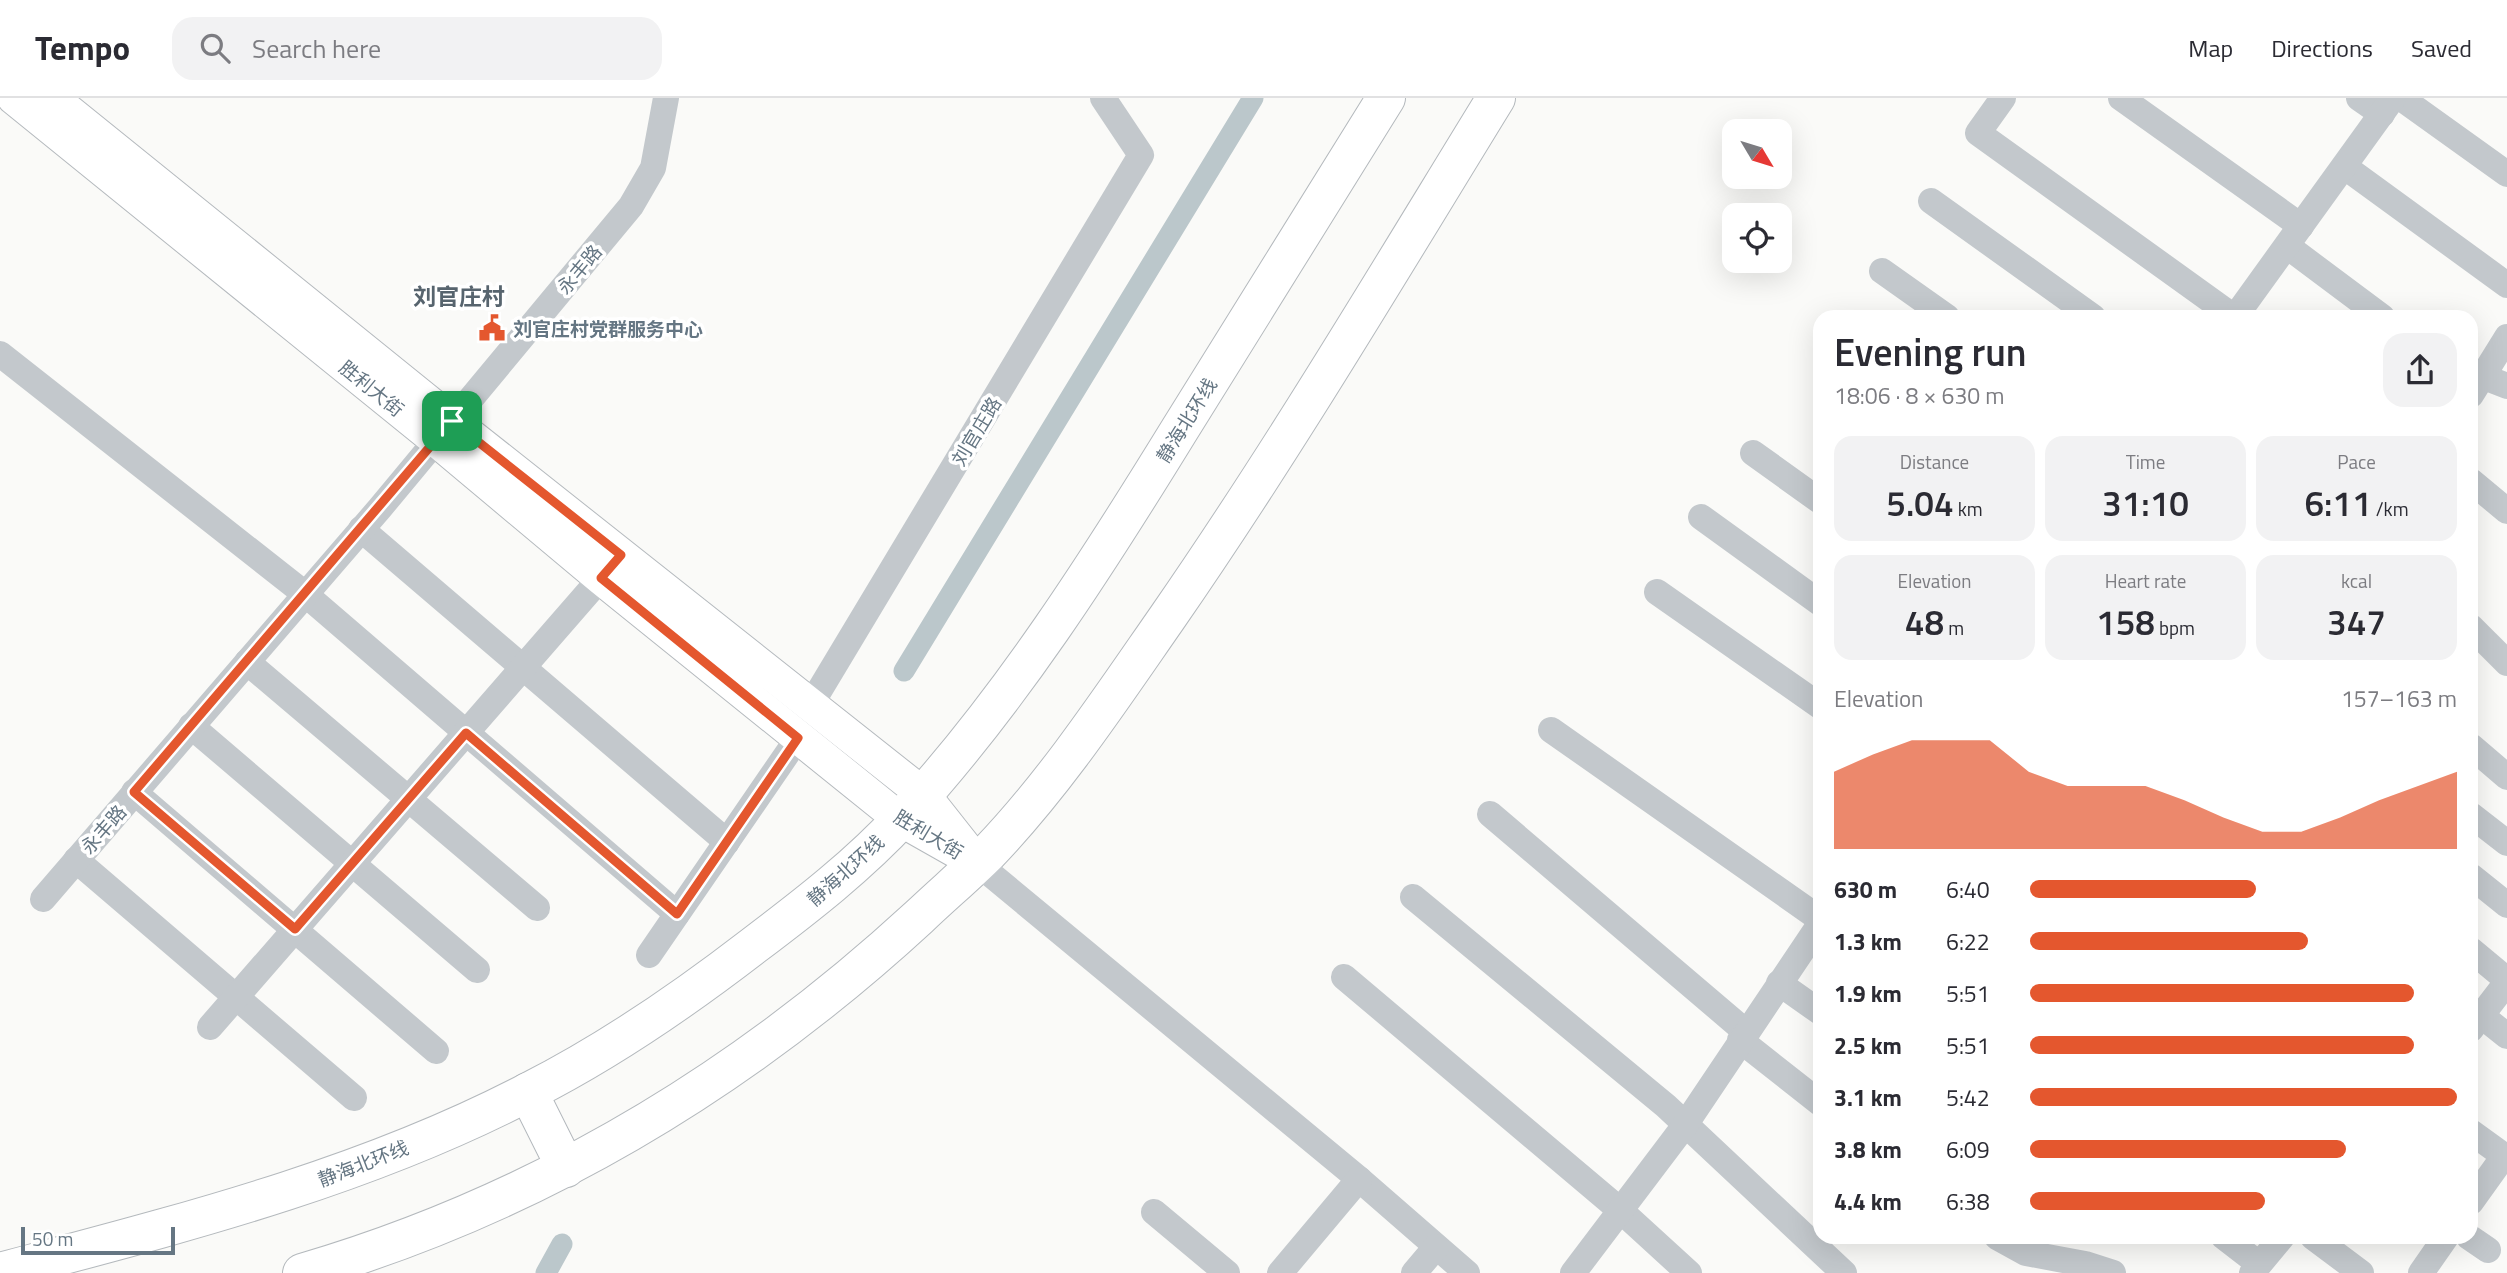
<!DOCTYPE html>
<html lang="en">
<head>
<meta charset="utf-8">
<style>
  body { margin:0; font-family:"Titillium Web","Noto Sans SC",sans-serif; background:#f2f2f3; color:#2b2b33; height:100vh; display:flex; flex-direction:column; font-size:26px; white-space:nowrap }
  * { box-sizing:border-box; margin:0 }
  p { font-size:23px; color:#7c7c81 }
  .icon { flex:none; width:38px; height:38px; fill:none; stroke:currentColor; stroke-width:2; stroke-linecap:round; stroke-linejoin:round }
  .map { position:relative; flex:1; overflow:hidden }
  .sheet { position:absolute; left:1813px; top:212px; width:665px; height:934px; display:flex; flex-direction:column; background:#fff; border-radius:21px; box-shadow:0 7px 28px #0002 }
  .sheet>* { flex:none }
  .needle { width:46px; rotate:128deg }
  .buttons { position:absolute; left:1722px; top:21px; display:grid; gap:14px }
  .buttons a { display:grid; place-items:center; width:70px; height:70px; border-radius:14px; background:#fff; box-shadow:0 7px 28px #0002; font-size:35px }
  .scale { position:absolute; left:21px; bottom:18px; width:154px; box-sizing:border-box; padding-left:7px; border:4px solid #657683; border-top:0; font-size:19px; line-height:24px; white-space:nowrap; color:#657683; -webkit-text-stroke:5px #fff; paint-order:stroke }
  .pin { position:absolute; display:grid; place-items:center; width:60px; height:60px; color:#fff; margin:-30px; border-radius:14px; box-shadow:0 4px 10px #0006 }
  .round { display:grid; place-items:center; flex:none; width:74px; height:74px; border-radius:21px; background:#f2f2f3 }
  .head { display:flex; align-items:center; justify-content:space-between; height:119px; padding:0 21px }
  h1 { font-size:38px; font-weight:600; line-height:52px }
  .figures { display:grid; grid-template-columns:repeat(3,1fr); gap:10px; height:119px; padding:7px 21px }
  .figures div { display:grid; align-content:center; border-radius:18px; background:#f2f2f3; text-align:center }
  .figures b { font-size:35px; font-weight:600 }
  .figures small { font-size:19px; font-weight:400 }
  .figures p { font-size:19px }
  .chart { height:196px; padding:14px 21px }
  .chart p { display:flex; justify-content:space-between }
  .chart svg { width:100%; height:126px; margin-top:7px; fill:#e4572e; opacity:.7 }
  ul { padding:0 21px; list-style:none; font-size:23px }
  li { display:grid; grid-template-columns:112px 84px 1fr; align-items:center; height:52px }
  li i { height:18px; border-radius:9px; background:#e4572e }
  header { display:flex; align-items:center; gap:42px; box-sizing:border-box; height:98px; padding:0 35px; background:#fff; border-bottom:2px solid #e1e1e2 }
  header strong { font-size:33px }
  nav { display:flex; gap:38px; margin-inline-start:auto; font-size:24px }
  .search { width:490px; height:63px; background:#f2f2f3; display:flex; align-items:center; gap:18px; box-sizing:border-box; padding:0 24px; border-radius:21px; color:#7c7c81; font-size:26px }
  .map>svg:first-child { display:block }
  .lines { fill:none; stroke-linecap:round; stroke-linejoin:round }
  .canal { stroke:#bbc7cb; stroke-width:21 }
  .major-casing { stroke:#b5babe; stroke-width:35 }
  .highway-casing { stroke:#b4b9bd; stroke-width:40 }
  .minor { stroke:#c3c8cc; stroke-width:26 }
  .major { stroke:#fff; stroke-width:33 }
  .highway { stroke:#fff; stroke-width:38 }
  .route-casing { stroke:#fff; stroke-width:14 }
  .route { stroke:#e4572e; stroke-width:9 }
  .labels { text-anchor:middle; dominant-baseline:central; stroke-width:7; stroke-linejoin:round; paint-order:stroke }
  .street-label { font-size:19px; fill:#657683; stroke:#fff }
  .poi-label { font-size:19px; font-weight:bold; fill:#657683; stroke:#fff; text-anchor:start }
  .quarter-label { font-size:23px; font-weight:bold; fill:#57646e; stroke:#fff }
</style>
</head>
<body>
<header>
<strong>Tempo</strong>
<div class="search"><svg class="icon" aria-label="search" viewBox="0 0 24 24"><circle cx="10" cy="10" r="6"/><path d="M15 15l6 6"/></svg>Search here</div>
<nav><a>Map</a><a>Directions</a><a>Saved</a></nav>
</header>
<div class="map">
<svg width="2507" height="1175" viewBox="0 0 2507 1175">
  <rect width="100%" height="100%" fill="#fafaf8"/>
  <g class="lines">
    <g class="canal">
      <path d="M904 573 1253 0"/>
      <path d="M546 1175 562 1146"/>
    </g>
    <g class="major-casing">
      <g id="major">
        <path d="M14 0 436 342 601 480 901 722 977 765"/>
        <path d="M52 0 452 323 923 696 968 753"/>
      </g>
    </g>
    <g class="highway-casing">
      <g id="highway">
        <path d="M528 994 566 1070"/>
        <path d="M0 1174C180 1126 364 1080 530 993 609 953 683 902 753 848 806 808 859 767 904 718 1011 601 1097 466 1180 331 1249 221 1317 110 1386 0"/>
        <path d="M302 1175C537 1106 740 984 919 819 942 797 967 776 989 754 1056 684 1112 599 1167 520 1284 351 1389 174 1496 0"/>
      </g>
    </g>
    <g class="minor">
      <path d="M2003 0 1978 35 2234 219"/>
      <path d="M2121 0 2301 128"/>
      <path d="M2359 0 2382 16"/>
      <path d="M2401 0 2507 76"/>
      <path d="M2345 69 2507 187"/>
      <path d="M1931 103 2093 219"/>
      <path d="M2287 148 2382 219"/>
      <path d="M1882 173 1947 219"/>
      <path d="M2235 219 2393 0"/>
      <path d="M0 256 305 496 677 816"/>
      <path d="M2471 274 2507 288"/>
      <path d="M2471 297 2507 239"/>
      <path d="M1753 355 1820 403"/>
      <path d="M2471 383 2507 413"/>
      <path d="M1701 419 1820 505"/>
      <path d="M361 431 727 744"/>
      <path d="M1657 494 1820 608"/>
      <path d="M2471 529 2507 565"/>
      <path d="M247 564 537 810"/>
      <path d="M810 608 1141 57 1103 0"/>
      <path d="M191 628 477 872"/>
      <path d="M1551 632 1820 821"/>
      <path d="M2471 648 2507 679"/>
      <path d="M134 694 436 953"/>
      <path d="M1490 716 1746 934"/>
      <path d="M2471 717 2507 745"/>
      <path d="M76 762 354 1000"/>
      <path d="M977 765 1359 1081 1467 1175"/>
      <path d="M2471 778 2507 807"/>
      <path d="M1413 799 1666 1008 1844 1175"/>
      <path d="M43 801 380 410 631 108 653 70 666 0"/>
      <path d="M2471 852 2507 882"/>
      <path d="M649 857 798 640"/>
      <path d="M1344 879 1620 1112 1689 1175"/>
      <path d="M1779 885 1820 914"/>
      <path d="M2482 918 2507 938"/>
      <path d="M210 929 613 466"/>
      <path d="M2471 931 2507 884"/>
      <path d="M1740 942 1820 1005"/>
      <path d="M2471 1034 2507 1060"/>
      <path d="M2471 1104 2504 1058"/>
      <path d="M1154 1114 1227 1175"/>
      <path d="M1997 1139 2026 1155 2085 1166 2113 1175"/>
      <path d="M2224 1139 2259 1166"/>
      <path d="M2313 1139 2361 1175"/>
      <path d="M2469 1139 2488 1152"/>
      <path d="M1280 1175 1359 1081"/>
      <path d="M1414 1175 1436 1149"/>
      <path d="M1573 1175 1685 1027 1820 826"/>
      <path d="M2252 1175 2282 1139"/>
      <path d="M2421 1175 2446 1139"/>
    </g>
    <use href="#major" class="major"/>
    <use href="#highway" class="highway"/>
  </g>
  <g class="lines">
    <g class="route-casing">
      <path id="route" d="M452 323 621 457 601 480 798 640 677 816 466 635 295 831 134 694Z"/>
    </g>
    <use href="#route" class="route"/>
  </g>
  <defs>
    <g id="civic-bare" transform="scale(2.1)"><path d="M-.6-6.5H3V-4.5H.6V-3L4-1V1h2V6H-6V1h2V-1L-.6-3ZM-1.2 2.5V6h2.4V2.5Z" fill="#e4572e" stroke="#fff" stroke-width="2.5" paint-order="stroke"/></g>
  </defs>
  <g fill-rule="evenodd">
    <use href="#civic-bare" x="492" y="230"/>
  </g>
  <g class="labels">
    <g class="street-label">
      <text transform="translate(579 171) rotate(-50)">永丰路</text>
      <text transform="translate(372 290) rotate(39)">胜利大街</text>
      <text transform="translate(1186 322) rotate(-58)">静海北环线</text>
      <text transform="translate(976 333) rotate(-59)">刘官庄路</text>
      <text transform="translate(103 731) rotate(-49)">永丰路</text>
      <text transform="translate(929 736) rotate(31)">胜利大街</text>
      <text transform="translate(845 772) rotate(-42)">静海北环线</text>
      <text transform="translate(363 1065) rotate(-21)">静海北环线</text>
    </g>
    <g class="poi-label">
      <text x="513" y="230">刘官庄村党群服务中心</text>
    </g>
    <g class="quarter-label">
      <text x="459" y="198">刘官庄村</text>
    </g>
  </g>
</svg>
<div class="buttons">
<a><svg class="needle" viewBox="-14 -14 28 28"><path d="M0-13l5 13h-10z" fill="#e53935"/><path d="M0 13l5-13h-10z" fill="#7c7c81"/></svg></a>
<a><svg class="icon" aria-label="locate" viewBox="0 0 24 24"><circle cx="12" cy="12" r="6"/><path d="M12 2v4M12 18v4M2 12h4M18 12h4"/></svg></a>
</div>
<div class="scale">50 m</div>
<div class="pin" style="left:452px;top:323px;background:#1e9e55"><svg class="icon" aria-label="arrive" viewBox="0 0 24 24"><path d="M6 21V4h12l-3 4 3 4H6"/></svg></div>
<section class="sheet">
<div class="head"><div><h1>Evening run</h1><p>18:06 · 8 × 630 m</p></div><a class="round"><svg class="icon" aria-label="share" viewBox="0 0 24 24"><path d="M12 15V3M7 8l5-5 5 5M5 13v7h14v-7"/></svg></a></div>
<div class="figures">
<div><p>Distance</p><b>5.04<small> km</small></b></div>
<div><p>Time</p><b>31:10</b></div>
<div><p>Pace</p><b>6:11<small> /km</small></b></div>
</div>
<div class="figures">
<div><p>Elevation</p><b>48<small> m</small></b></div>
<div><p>Heart rate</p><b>158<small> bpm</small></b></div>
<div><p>kcal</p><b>347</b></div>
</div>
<div class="chart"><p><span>Elevation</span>157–163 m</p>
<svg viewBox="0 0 160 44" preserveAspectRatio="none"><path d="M0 44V17L10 11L20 6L30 6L40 6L50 17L60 22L70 22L80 22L90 27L100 33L110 38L120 38L130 33L140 27L150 22L160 17V44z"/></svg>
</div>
<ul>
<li><b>630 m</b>6:40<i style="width:53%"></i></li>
<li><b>1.3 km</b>6:22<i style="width:65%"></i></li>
<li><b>1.9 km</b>5:51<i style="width:90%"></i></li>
<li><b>2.5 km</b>5:51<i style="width:90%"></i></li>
<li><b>3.1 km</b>5:42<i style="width:100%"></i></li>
<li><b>3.8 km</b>6:09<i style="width:74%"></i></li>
<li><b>4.4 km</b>6:38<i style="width:55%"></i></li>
</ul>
</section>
</div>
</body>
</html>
